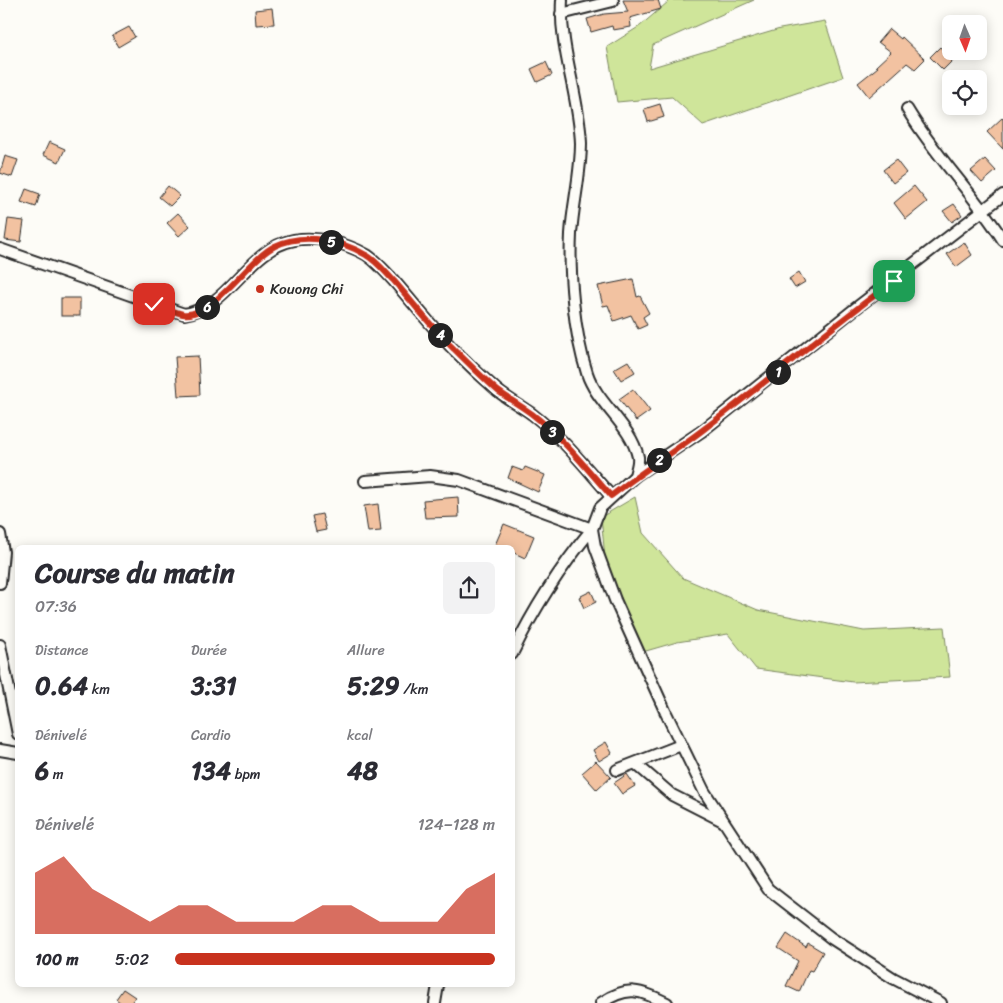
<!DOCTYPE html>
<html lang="fr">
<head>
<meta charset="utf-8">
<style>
  body { margin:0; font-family:Sriracha,sans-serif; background:#f2f2f3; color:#2b2b33; height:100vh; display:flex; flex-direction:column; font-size:19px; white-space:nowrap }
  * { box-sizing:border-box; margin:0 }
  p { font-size:16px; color:#7c7c81 }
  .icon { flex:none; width:28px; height:28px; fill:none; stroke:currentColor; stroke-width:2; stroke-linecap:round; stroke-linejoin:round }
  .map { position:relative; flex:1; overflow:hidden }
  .panel { position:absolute; left:15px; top:545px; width:500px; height:442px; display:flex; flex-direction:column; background:#fff; border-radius:8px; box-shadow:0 2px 12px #0003 }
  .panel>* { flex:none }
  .needle { width:32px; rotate:178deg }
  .fabs { position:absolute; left:942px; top:15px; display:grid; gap:10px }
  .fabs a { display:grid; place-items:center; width:45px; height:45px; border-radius:8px; background:#fff; box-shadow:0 2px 12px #0003; font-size:25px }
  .pin { position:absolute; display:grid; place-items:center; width:42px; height:42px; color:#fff; margin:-21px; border-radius:10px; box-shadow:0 2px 8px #0006 }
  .km { position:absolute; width:25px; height:25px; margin:-12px; border-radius:50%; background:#222; color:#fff; font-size:14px; line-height:25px; text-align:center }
  .round { display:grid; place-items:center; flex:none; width:52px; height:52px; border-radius:8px; background:#f2f2f3 }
  .summary { display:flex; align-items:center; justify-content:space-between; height:85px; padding:0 20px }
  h1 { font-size:28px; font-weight:800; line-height:38px }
  .metrics { display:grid; grid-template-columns:repeat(3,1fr); gap:8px; height:85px; padding:5px 20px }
  .metrics div { display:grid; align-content:center }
  .metrics b { font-size:25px; font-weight:800 }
  .metrics small { font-size:14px; font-weight:400 }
  .metrics p { font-size:14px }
  .chart { height:140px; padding:10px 20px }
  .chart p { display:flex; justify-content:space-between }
  .chart svg { width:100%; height:90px; margin-top:5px; fill:#c8321e; opacity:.7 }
  ul { padding:0 20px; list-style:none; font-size:16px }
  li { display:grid; grid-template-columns:80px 60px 1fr; align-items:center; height:38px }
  li i { height:12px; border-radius:6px; background:#c8321e }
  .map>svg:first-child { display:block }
  .green { fill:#cfe59a; stroke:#7d8862 }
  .building { fill:#f2c2a1; stroke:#2b2b2b }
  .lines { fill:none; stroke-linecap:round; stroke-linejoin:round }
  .street-casing { stroke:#2b2b2b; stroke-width:14 }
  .street { stroke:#fdfcf7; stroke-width:10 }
  .route-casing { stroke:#fff; stroke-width:10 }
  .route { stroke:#c8321e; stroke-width:6 }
  .poi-dot { fill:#c8321e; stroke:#fdfcf7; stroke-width:2 }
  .labels { text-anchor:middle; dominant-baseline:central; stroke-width:4; stroke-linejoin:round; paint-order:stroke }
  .poi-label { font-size:15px; fill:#2b2b2b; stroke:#fdfcf7; text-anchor:start }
</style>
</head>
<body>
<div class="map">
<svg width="1003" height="1003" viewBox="0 0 1003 1003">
  <rect width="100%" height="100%" fill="#fdfcf7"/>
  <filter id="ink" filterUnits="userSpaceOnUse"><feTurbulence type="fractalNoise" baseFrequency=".02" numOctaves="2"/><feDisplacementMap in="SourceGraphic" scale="10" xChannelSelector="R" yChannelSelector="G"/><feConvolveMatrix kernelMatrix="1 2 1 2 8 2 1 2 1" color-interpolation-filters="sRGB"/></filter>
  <g filter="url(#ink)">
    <g class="green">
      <path d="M666 0H754L653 45 649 68 780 29 825 21 843 77 703 125 672 97 617 102 607 47 640 26 668 2Z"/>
      <path d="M635 497 643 533 683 578 758 610 864 631 944 627 950 677 853 682 756 669 728 634 677 642 639 653 607 578 601 517Z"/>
    </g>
    <g class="building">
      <path d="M623 0H658L661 9 630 18 631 27 613 30 612 26 591 32 587 19 604 14 628 12Z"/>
      <path d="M272 8 274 24 256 25 255 10Z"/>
      <path d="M129 27 135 37 118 47 112 36Z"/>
      <path d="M889 29 901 39 902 37 925 59 915 69 907 63 869 97 858 83 878 67 876 66 891 52 878 42Z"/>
      <path d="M940 47 953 60 943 70 930 57Z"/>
      <path d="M546 62 552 75 537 82 531 69Z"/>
      <path d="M660 104 664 117 648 122 644 109Z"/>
      <path d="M1003 117V149L987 132Z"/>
      <path d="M49 142 65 149 59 162 43 155Z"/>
      <path d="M5 156 18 160 12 177 0 173Z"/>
      <path d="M985 159 996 171 982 183 971 171Z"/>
      <path d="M896 160 906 173 893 183 883 170Z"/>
      <path d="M168 186 180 196 170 206 159 197Z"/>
      <path d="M914 186 927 202 906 219 894 203Z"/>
      <path d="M26 189 40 194 36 207 21 202Z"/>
      <path d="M954 204 962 215 952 222 943 211Z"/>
      <path d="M178 213 190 226 179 236 167 223Z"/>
      <path d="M8 219 24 221 21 242 5 240Z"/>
      <path d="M964 242 972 255 956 267 947 254Z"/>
      <path d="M799 272 805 282 795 288 789 279Z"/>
      <path d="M633 279 637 297 640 296 649 313 643 317 647 325 638 329 631 315 614 321 608 305 603 306 598 286Z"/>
      <rect x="61" y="298" width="19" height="18"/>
      <path d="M198 356 200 395 178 396 175 357Z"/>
      <path d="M628 361 635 372 621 380 614 369Z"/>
      <path d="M633 389 650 411 636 421 619 399Z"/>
      <path d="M512 467 523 471 525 467 545 475 538 492 508 478Z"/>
      <path d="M458 497 459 517 425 518 423 500Z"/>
      <path d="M378 504 381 531 368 532 364 506Z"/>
      <path d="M322 514 326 530 316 532 312 516Z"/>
      <path d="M504 524 534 536 525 558 512 552V548L495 545Z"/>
      <path d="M591 591 596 602 584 608 579 597Z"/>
      <path d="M606 742 612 753 599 761 593 750Z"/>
      <path d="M596 761 611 777 597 790 582 773Z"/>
      <path d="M627 774 635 786 622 794 614 783Z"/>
      <path d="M787 934 806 947 808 943 823 952 812 971 809 970 799 992 786 986 798 961 778 948Z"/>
      <path d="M123 989 135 997 131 1003H121L116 999Z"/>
    </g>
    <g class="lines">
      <g class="street-casing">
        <g id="street">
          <path d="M562 0C559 48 579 94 581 143 581 174 573 203 571 234 569 276 574 333 587 373 597 404 631 425 638 457 639 463 636 470 635 476"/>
          <path d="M561 14 613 1"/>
          <path d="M907 109C935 156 974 194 1003 240"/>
          <path d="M0 249 184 314C230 308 247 249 294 240 318 236 346 243 367 255 377 262 386 272 394 281 414 304 433 328 454 350 468 364 483 378 498 391 509 400 521 406 532 414 562 437 586 468 611 496"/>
          <path d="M365 481 430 476 459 480 592 529C560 568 534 608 512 654"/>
          <path d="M0 534 3 552 0 583"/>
          <path d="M0 645 18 734"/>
          <path d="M0 750 18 753"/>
          <path d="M636 764 672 795 723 821"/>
          <path d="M617 770 681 745"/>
          <path d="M435 1003 438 985"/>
          <path d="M601 1003C628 985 639 990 667 1003"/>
          <path d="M941 1003 893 978 831 938 768 889 704 791 666 713 615 600 595 546 592 529 600 508 635 476 702 431 856 308 1003 195"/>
        </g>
      </g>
      <use href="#street" class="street"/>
    </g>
  </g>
  <g class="lines" filter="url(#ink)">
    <g class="route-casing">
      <path id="route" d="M154 304C164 307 174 312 183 314 214 318 248 259 275 246 303 232 341 240 366 255 377 261 385 272 394 281 414 304 432 328 454 349 468 363 483 378 498 391 509 399 521 406 532 414 562 437 586 468 611 496 641 472 674 452 704 429 768 381 829 328 894 281"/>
    </g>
    <use href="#route" class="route"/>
  </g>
  <circle class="poi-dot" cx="260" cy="289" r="5"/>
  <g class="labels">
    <g class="poi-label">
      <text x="270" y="289">Kouong Chi</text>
    </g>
  </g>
</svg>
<div class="fabs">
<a><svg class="needle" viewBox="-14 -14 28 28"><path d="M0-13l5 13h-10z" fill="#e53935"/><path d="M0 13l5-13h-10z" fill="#7c7c81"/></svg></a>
<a><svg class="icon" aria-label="locate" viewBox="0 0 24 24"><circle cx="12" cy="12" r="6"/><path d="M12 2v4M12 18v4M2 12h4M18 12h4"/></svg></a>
</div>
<div class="pin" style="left:894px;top:281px;background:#1e9e55"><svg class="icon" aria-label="arrive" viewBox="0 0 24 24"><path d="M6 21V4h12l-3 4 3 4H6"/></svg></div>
<div class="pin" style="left:154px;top:304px;background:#d93025"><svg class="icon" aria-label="check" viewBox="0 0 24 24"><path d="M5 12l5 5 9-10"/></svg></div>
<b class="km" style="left:778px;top:372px">1</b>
<b class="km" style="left:659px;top:460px">2</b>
<b class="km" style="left:552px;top:432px">3</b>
<b class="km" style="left:440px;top:335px">4</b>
<b class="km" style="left:331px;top:242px">5</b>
<b class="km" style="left:207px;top:307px">6</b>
<section class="panel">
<div class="summary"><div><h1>Course du matin</h1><p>07:36</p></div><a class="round"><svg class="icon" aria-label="share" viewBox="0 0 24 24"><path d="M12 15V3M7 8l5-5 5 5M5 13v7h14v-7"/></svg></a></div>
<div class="metrics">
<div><p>Distance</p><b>0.64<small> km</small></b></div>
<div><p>Durée</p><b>3:31</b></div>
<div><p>Allure</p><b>5:29<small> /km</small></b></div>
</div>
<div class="metrics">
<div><p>Dénivelé</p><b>6<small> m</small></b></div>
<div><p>Cardio</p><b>134<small> bpm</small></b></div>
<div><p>kcal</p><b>48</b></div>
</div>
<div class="chart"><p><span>Dénivelé</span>124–128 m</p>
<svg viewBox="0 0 160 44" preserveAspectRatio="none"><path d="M0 44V14L10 6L20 22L30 30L40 38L50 30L60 30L70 38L80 38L90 38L100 30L110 30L120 38L130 38L140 38L150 22L160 14V44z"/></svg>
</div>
<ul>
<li><b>100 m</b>5:02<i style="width:100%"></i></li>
</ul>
</section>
</div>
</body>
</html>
